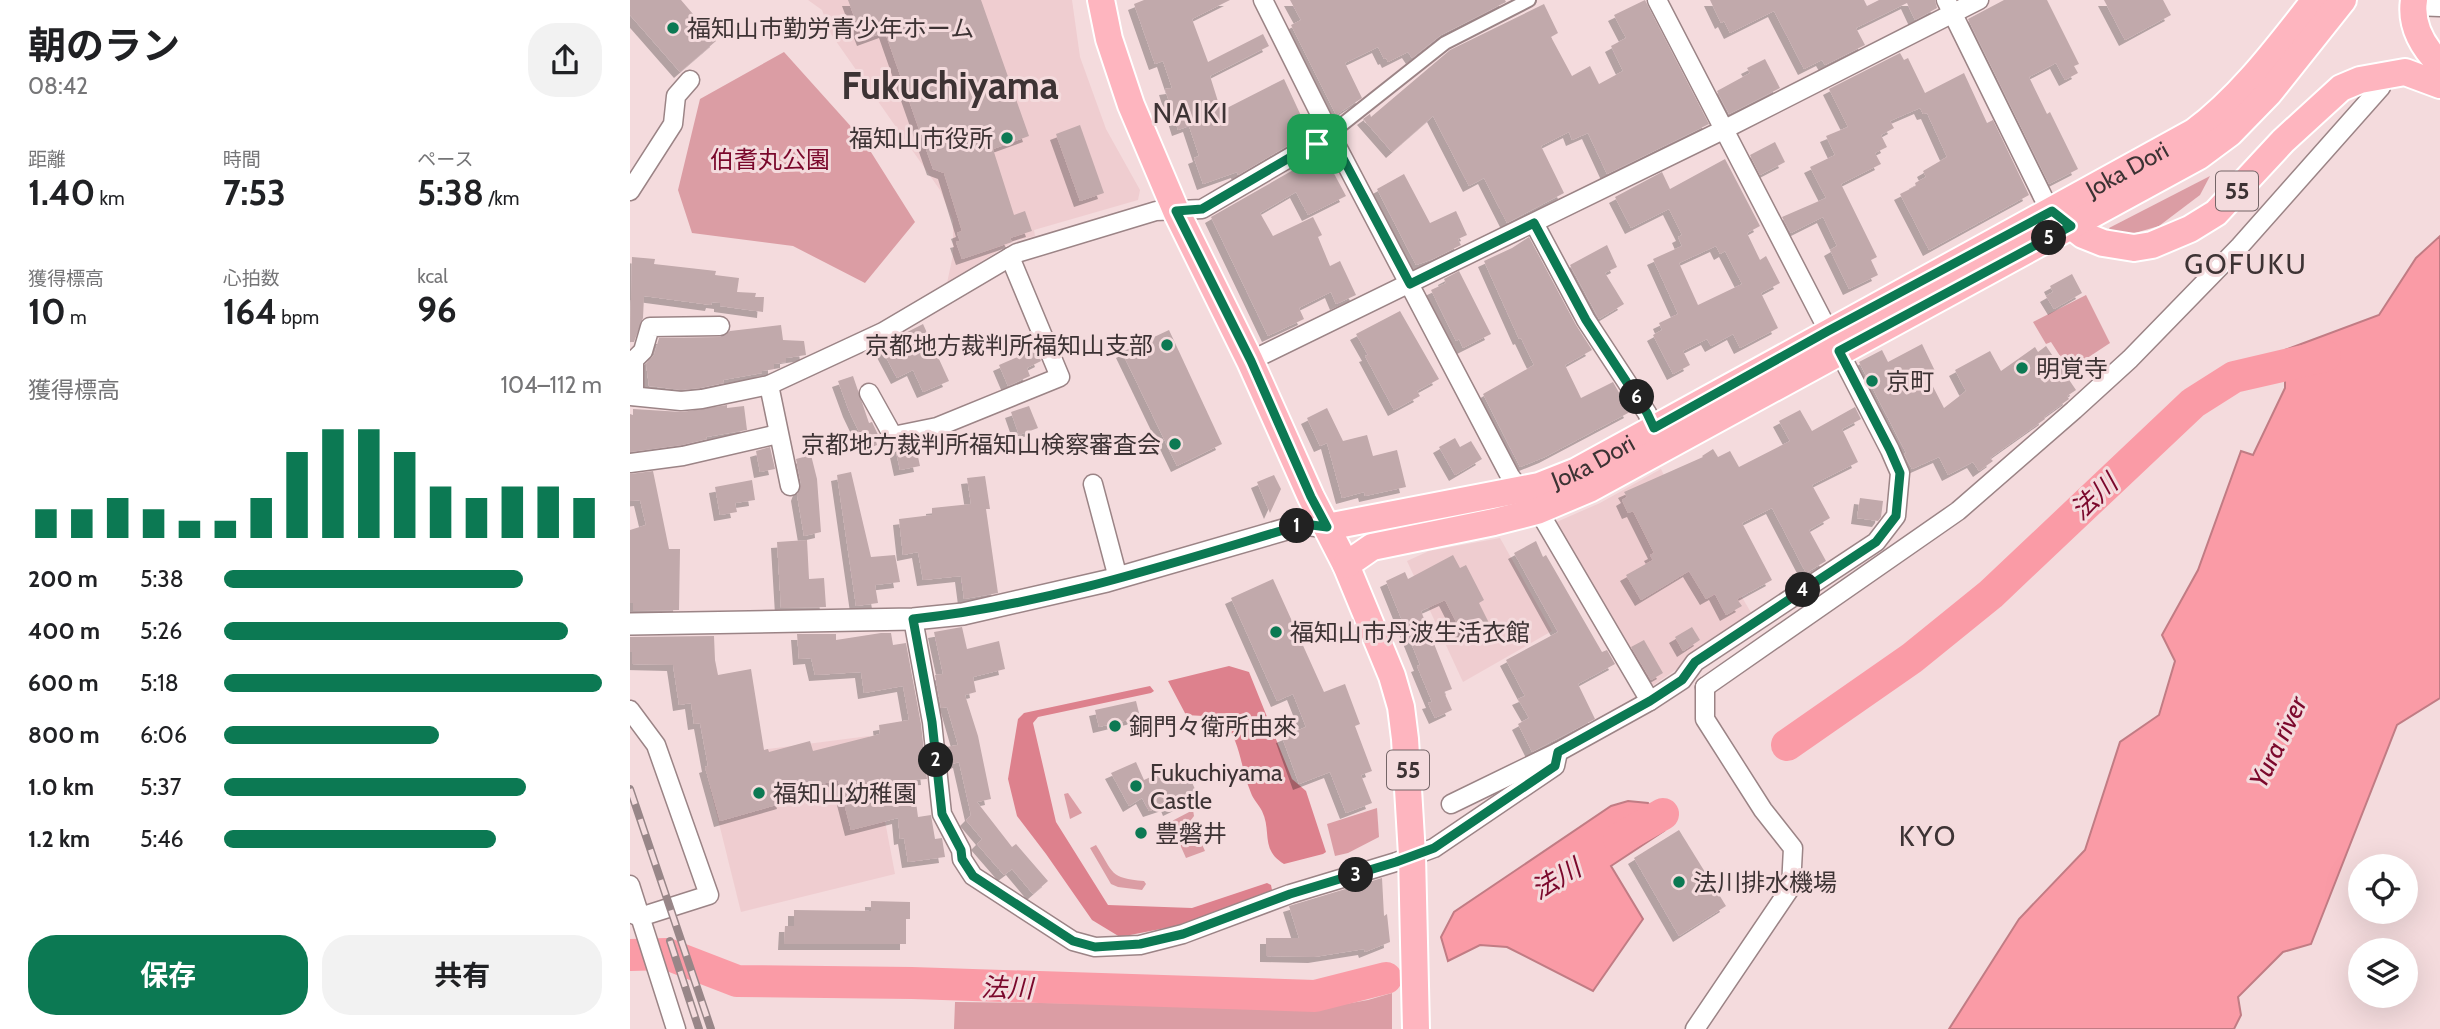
<!DOCTYPE html>
<html lang="ja">
<head>
<meta charset="utf-8">
<style>
  body { margin:0; font-family:Cabin,"Noto Sans JP",sans-serif; background:#f2f2f2; color:#202124; height:100vh; display:flex; flex-direction:column; font-size:26px; white-space:nowrap }
  * { box-sizing:border-box; margin:0 }
  p { font-size:23px; color:#757577 }
  .icon { flex:none; width:38px; height:38px; fill:none; stroke:currentColor; stroke-width:2; stroke-linecap:round; stroke-linejoin:round }
  .map { position:relative; flex:1; overflow:hidden }
  .side { display:flex; flex-direction:column; background:#fff; width:630px }
  .side>* { flex:none }
  .fabs { position:absolute; left:1718px; top:854px; display:grid; gap:14px }
  .fabs a { display:grid; place-items:center; width:70px; height:70px; border-radius:50%; background:#fff; box-shadow:0 7px 28px #0002; font-size:35px }
  .pin { position:absolute; display:grid; place-items:center; width:60px; height:60px; color:#fff; margin:-30px; border-radius:14px; box-shadow:0 4px 10px #0006 }
  .km { position:absolute; width:35px; height:35px; margin:-18px; border-radius:50%; background:#222; color:#fff; font-size:19px; line-height:35px; text-align:center }
  .round { display:grid; place-items:center; flex:none; width:74px; height:74px; border-radius:28px; background:#f2f2f2 }
  .overview { display:flex; align-items:center; justify-content:space-between; height:119px; padding:0 28px }
  h1 { font-size:38px; font-weight:700; line-height:52px }
  .stats { display:grid; grid-template-columns:repeat(3,1fr); gap:10px; height:119px; padding:7px 28px }
  .stats div { display:grid; align-content:center }
  .stats b { font-size:35px; font-weight:700 }
  .stats small { font-size:19px; font-weight:400 }
  .stats p { font-size:19px }
  .chart { height:196px; padding:14px 28px }
  .chart p { display:flex; justify-content:space-between }
  .chart svg { width:100%; height:126px; margin-top:7px; stroke:#0c7953; stroke-width:6 }
  .primary-button { display:flex; gap:14px; margin-top:auto; padding:14px 28px }
  .primary-button a { flex:1; height:80px; border-radius:28px; background:#0c7953; color:#fff; font-size:28px; font-weight:700; line-height:80px; text-align:center }
  .primary-button a+a { background:#f2f2f2; color:#202124 }
  ul { padding:0 28px; list-style:none; font-size:23px }
  li { display:grid; grid-template-columns:112px 84px 1fr; align-items:center; height:52px }
  li i { height:18px; border-radius:9px; background:#0c7953 }
  main { display:flex; flex:1; min-height:0 }
  .map>svg:first-child { display:block }
  .built { fill:#efcdd0 }
  .green { fill:#db9da4 }
  .forest { fill:#dd818d }
  .water { fill:#fa9ba6; stroke:#c17c84; stroke-width:2 }
  .lines { fill:none; stroke-linecap:round; stroke-linejoin:round }
  .river { stroke:#fa9ba6; stroke-width:32 }
  .building { fill:#c1a9ab; fill-rule:evenodd; filter:url(#shadow) }
  .pedestrian-casing { stroke:#9b8486; stroke-width:16 }
  .minor-casing { stroke:#9b8486; stroke-width:21 }
  .tertiary-casing { stroke:#9b8486; stroke-width:24 }
  .primary-casing { stroke:#fff; stroke-width:30 }
  .pedestrian { stroke:#fff; stroke-width:12 }
  .minor { stroke:#fff; stroke-width:18 }
  .tertiary { stroke:#fff; stroke-width:21 }
  .primary { stroke:#feb5bf; stroke-width:26 }
  .rail-casing { stroke:#988688; stroke-width:8 }
  .rail { stroke:#f4dbdd; stroke-width:5; stroke-dasharray:16; stroke-linecap:butt }
  .route-casing { stroke:#fff; stroke-width:14 }
  .route { stroke:#0c7953; stroke-width:9 }
  .poi-dot { fill:#0c7953; stroke:#f4dbdd; stroke-width:2.5 }
  .labels { text-anchor:middle; dominant-baseline:central; stroke-width:6; stroke-linejoin:round; paint-order:stroke }
  .shield { fill:#f4dbdd; stroke:#746567; stroke-width:2 }
  .shield-label { font-size:23px; font-weight:bold; fill:#3d3334 }
  .poi-label { font-size:24px; fill:#3d3334; stroke:#f4dbdd; text-anchor:start }
  .park-label { font-size:24px; fill:#7a072b; stroke:#f4dbdd }
  .street-label { font-size:24px; fill:#3d3334; stroke:#f4dbdd }
  .water-label { font-size:26px; font-style:italic; fill:#7b082c; stroke:#f4dbdd }
  .quarter-label { font-size:28px; letter-spacing:2px; fill:#3d3334; stroke:#f4dbdd }
  .town-label { font-size:38px; font-weight:bold; fill:#3d3334; stroke:#f4dbdd }
</style>
</head>
<body>
<main>
<section class="side">
<div class="overview"><div><h1>朝のラン</h1><p>08:42</p></div><a class="round"><svg class="icon" aria-label="share" viewBox="0 0 24 24"><path d="M12 15V3M7 8l5-5 5 5M5 13v7h14v-7"/></svg></a></div>
<div class="stats">
<div><p>距離</p><b>1.40<small> km</small></b></div>
<div><p>時間</p><b>7:53</b></div>
<div><p>ペース</p><b>5:38<small> /km</small></b></div>
</div>
<div class="stats">
<div><p>獲得標高</p><b>10<small> m</small></b></div>
<div><p>心拍数</p><b>164<small> bpm</small></b></div>
<div><p>kcal</p><b>96</b></div>
</div>
<div class="chart"><p><span>獲得標高</span>104–112 m</p>
<svg viewBox="0 0 160 44" preserveAspectRatio="none"><path d="M5 44V34M15 44V34M25 44V30M35 44V34M45 44V38M55 44V38M65 44V30M75 44V14M85 44V6M95 44V6M105 44V14M115 44V26M125 44V30M135 44V26M145 44V26M155 44V30"/></svg>
</div>
<ul>
<li><b>200 m</b>5:38<i style="width:79%"></i></li>
<li><b>400 m</b>5:26<i style="width:91%"></i></li>
<li><b>600 m</b>5:18<i style="width:100%"></i></li>
<li><b>800 m</b>6:06<i style="width:57%"></i></li>
<li><b>1.0 km</b>5:37<i style="width:80%"></i></li>
<li><b>1.2 km</b>5:46<i style="width:72%"></i></li>
</ul>
<div class="primary-button"><a>保存</a><a>共有</a></div>
</section>
<div class="map">
<svg width="1810" height="1029" viewBox="0 0 1810 1029">
  <defs>
    <filter id="shadow"><feDropShadow dx="-6" dy="6" stdDeviation="0" flood-color="#0004"/></filter>
  </defs>
  <rect width="100%" height="100%" fill="#f4dbdd"/>
  <g class="built">
    <path d="M178 0H442L450 57 476 129 510 190 508 200 404 230 405 236 384 241 317 283 323 255V221L310 190 201 34 192 10Z"/>
    <path d="M1031 469 1059 528 1069 524 1123 616 1018 689 922 524 970 503Z"/>
    <path d="M870 538 922 631 833 682 777 561 799 551Z"/>
    <path d="M239 736 265 874 111 912 75 767 138 749Z"/>
  </g>
  <g class="green">
    <path d="M154 52 234 141 285 222 235 283 163 246 62 233 48 190 70 99Z"/>
    <path d="M1580 176 1570 195 1529 226 1498 235 1482 233 1479 228Z"/>
    <path d="M1456 295 1480 343 1439 370 1421 342 1416 344 1403 322Z"/>
    <path d="M438 793 452 813 440 819 434 794Z"/>
    <path d="M747 808 749 837 718 853 705 856 697 824Z"/>
    <path d="M563 810 564 816 561 820 575 851 556 858 540 822Z"/>
    <path d="M466 845C484 873 479 878 514 881L516 884 512 890 488 887 481 884 460 848Z"/>
    <path d="M762 993V1029H324L325 1002 704 1006 738 1000Z"/>
  </g>
  <g class="forest">
    <path d="M599 666 619 672 662 779 676 791 696 852 693 854 654 864C630 850 642 831 632 811 629 805 623 799 621 793 609 764 612 743 591 717L556 715 538 681Z"/>
    <path d="M520 686 524 691 521 693 408 717 403 723 426 822 478 905 562 908 637 883 641 885 642 890 639 894 571 921 490 937 462 920 416 854 387 816 378 779 388 719 394 713Z"/>
  </g>
  <g class="water">
    <path d="M1810 236V698L1767 725 1681 944 1653 952 1608 997 1611 1015 1604 1029H1319L1389 919 1455 850 1490 742 1529 715 1545 661 1532 635 1568 570 1611 451 1623 455 1655 388V350L1749 315 1786 258Z"/>
    <path d="M998 801 1018 803 1034 831 981 866 1013 919 963 991 877 947 850 945 818 961 811 937 824 912 981 806Z"/>
  </g>
  <g class="lines">
    <g class="river">
      <path d="M1157 745 1282 658 1361 594 1563 403 1604 377 1695 356"/>
      <path d="M989 839 1033 814"/>
      <path d="M0 955 37 954 107 981 282 983 685 996 756 978"/>
    </g>
  </g>
  <g class="building">
    <path d="M0 0H51L86 41 50 72 0 15Z"/>
    <path d="M218 0H351L399 136 363 149 384 215 395 211 402 231 380 238 382 242 332 259 326 242 330 241 327 233 332 231 314 173 303 169 255 32 233 40Z"/>
    <path d="M514 0H600L562 19 578 62 633 34 639 46 580 76 591 111 654 79 679 133 608 175 607 172 573 184 564 158 569 156 559 126 548 130 535 89 542 88 533 61 525 64 504 4Z"/>
    <path d="M660 0H875L876 2 811 35 782 58 778 52 758 62 756 58 754 59 748 47 715 63 732 98 706 115 661 25 671 20Z"/>
    <path d="M1015 0 1079 124 977 174 958 133 942 140 939 132 911 146 934 193 877 223 854 178 839 186 803 116 762 152 733 119 740 114 741 117 820 50 914 4 928 33 921 37 942 76 960 66 969 84 993 71 981 46 996 38 984 15Z"/>
    <path d="M1080 0H1234L1237 6 1249 0H1305L1307 8 1285 20 1277 3 1226 28 1235 45 1195 65 1192 60 1174 69 1144 11 1100 33 1094 21 1091 23Z"/>
    <path d="M1374 0H1417L1449 64 1444 66 1448 73 1435 80 1426 63 1399 77 1417 114 1420 112 1448 169 1419 184 1338 19Z"/>
    <path d="M1474 0H1533L1541 15 1495 40Z"/>
    <path d="M1270 53 1274 60 1278 58 1295 93 1334 73 1357 123 1363 120 1399 195 1299 250 1270 194 1286 186 1285 183 1296 177 1293 171 1317 157 1297 113 1293 114 1290 108 1260 121 1264 128 1251 135 1257 147 1245 153 1251 164 1211 184 1247 257 1241 260 1248 275 1219 289 1200 250 1207 246 1193 217 1161 233 1152 217 1196 198 1180 167 1205 155 1196 136 1218 127 1199 89Z"/>
    <path d="M1135 59 1150 88 1099 114 1087 91 1120 73 1117 68Z"/>
    <path d="M450 125 474 193 450 201 426 134Z"/>
    <path d="M1145 142 1155 162 1130 175 1120 155Z"/>
    <path d="M693 153 716 196 678 215 666 192 630 213 643 236 683 217 692 235 688 237 700 266 710 261 726 295 706 304 701 292 669 308 674 319 638 336 581 217Z"/>
    <path d="M1095 159 1130 226 1117 233 1130 260 1136 256 1150 283 1131 293 1148 328 1110 348 1103 334 1081 346 1077 339 1053 351 1060 365 1043 374 1023 335 1032 330 1029 323 1048 314 1023 259 1052 246 1048 237 1052 235 1039 209 1001 228 985 197 1032 172 1040 189ZM1086 246 1090 254 1095 251 1112 284 1068 305 1049 263Z"/>
    <path d="M774 174 800 223 826 211 837 235 828 239 831 245 803 259 786 265 747 189Z"/>
    <path d="M899 237 946 325 962 350 935 365 951 398 983 382 1000 412 915 457 890 467 853 394 904 365 891 338 889 339 854 261 882 248Z"/>
    <path d="M977 245 987 267 975 273 994 304 969 319 940 265Z"/>
    <path d="M2 257 25 259 24 264 86 271 85 275 109 278 107 292 126 293 125 297H134L133 312 90 306V303L82 302 81 305 14 296 13 318 4 342H0Z"/>
    <path d="M829 271 861 334 833 348 829 339 826 341 801 290 816 283 814 279Z"/>
    <path d="M1442 274 1452 293 1424 309 1416 296 1423 292 1420 286Z"/>
    <path d="M770 311 809 379 787 391 790 396 764 410 735 356 738 355 726 334Z"/>
    <path d="M293 324 319 381 293 392 283 370 267 378 250 346Z"/>
    <path d="M151 325 153 340 174 341 176 355 156 358V362L144 364V369L132 371V373L93 380 94 383 70 388 51 390 19 386 16 364 24 355 29 338 90 337 100 331Z"/>
    <path d="M539 330 592 444 547 466 492 352Z"/>
    <path d="M1292 344 1305 371 1297 375 1314 408 1336 391 1325 370 1360 351 1371 371 1405 347 1408 352 1416 346 1446 390 1437 396 1439 399 1414 417 1415 419 1360 458 1363 461 1349 471 1343 462 1318 475 1309 457 1282 469 1274 454 1276 453 1229 362 1252 350 1258 362Z"/>
    <path d="M406 349 411 361 397 368 400 376 378 386 369 365Z"/>
    <path d="M223 376 239 423 242 422 250 439 246 441 247 445 237 449 219 411 208 381Z"/>
    <path d="M97 405V408L114 406 117 430 76 437 77 439 52 445 0 452V414L3 415V409L52 412Z"/>
    <path d="M399 406 408 428 389 435 381 412Z"/>
    <path d="M1225 407 1231 419 1212 429 1228 462 1182 485 1200 518 1179 530 1196 561 1176 573 1142 508 1112 523 1142 580 1107 599 1112 606 1096 615 1085 594 1076 599 1059 571 1011 600 996 575 1023 560 1020 555 1024 553 1003 511 998 513 992 500 997 497 994 492 1073 457 1072 456 1083 449 1088 457 1100 451 1109 467 1160 441 1149 421 1170 410 1182 431Z"/>
    <path d="M697 408 713 441 737 435 743 456 767 450 776 487 735 496 734 492 712 498 697 443 690 446 677 418Z"/>
    <path d="M825 438 830 447 841 441 852 459 825 475 809 447Z"/>
    <path d="M285 443 290 466 270 470 265 447Z"/>
    <path d="M140 447 145 469 130 472 126 451Z"/>
    <path d="M181 455 187 479 191 532 174 536 167 495 171 484 166 459Z"/>
    <path d="M23 471 39 549H50L49 610 3 611V603H0V530L16 525 10 500 0 501V474Z"/>
    <path d="M221 472 241 557 265 555 270 582 245 585 248 603 226 606 207 475Z"/>
    <path d="M644 475 651 489 640 513 627 482Z"/>
    <path d="M355 476 360 509H356L368 593 334 599 331 576 293 580 288 552 273 555 269 519 302 515V508L341 504 337 478Z"/>
    <path d="M122 480 125 500 105 503 107 512 90 515 85 487Z"/>
    <path d="M1230 498 1253 501 1251 517 1248 521 1227 518Z"/>
    <path d="M177 540 179 579 194 578 196 607 151 608 147 542Z"/>
    <path d="M906 541 913 557 916 555 972 652 977 650 985 664 948 684 965 719 902 752 888 724 899 718 888 699 895 696 876 660 928 632 884 553Z"/>
    <path d="M823 555 830 568 836 565 854 600 849 603 860 625 835 639 815 600 791 611 822 689 814 692 822 710 805 718 798 703 802 702 787 666 790 665 756 581 775 572 778 579Z"/>
    <path d="M643 579 694 692 715 684 730 724 725 726 742 771 731 775 742 803 716 813 700 772 669 784 652 737 676 727 663 694 647 701 601 598Z"/>
    <path d="M332 627 337 649 369 641 375 669 343 677 346 692 335 695 348 736 361 799 347 802 382 847 386 844 418 881 403 894 382 869 374 875 347 844 352 839 336 820 341 815 329 762 318 765 316 747 328 745 317 707 311 708 305 675 313 674 304 632Z"/>
    <path d="M1062 627 1070 640 1053 651 1045 637Z"/>
    <path d="M251 633H261L263 645 276 643 291 724 297 779 283 780 288 817 301 815 305 839 312 838 315 857 278 862 274 838 270 839 268 818 221 830 208 780 150 794 153 803 90 821 75 767 78 766 70 723 64 724 61 703 49 705 43 665 2 664V652H0V637L84 636 85 660 88 675 121 669 134 750 138 749 139 752 180 741 183 751 250 734 249 725 279 720 273 686 234 693 231 672 185 675 181 658 169 659 167 634H206V640Z"/>
    <path d="M1014 640 1033 673 1021 680 1001 647Z"/>
    <path d="M506 701 510 717 469 727 465 710Z"/>
    <path d="M506 762 514 780 527 774 529 778 538 773 540 779 557 771 568 796 539 810 537 805 519 811 512 798 499 806 481 773Z"/>
    <path d="M1049 830 1096 906 1049 936 1004 858Z"/>
    <path d="M752 878 754 916 757 914 760 942 735 952 734 949 684 957 636 956V938H669L659 906Z"/>
    <path d="M241 901 280 902V919H276V944H154L155 926H164V910L241 911Z"/>
  </g>
  <g class="lines">
    <g class="pedestrian-casing">
      <path id="pedestrian" d="M700 134 815 43 899 0"/>
    </g>
    <g class="minor-casing">
      <g id="minor">
        <path d="M633 0 693 120 880 476 915 522 1020 701"/>
        <path d="M1316 0 1413 197 1422 211"/>
        <path d="M1783 6 1810 7"/>
        <path d="M0 191 43 124 46 96 60 80"/>
        <path d="M904 223 956 320 1017 413 1024 428"/>
        <path d="M620 361 1093 130 1349 0"/>
        <path d="M139 385 160 486"/>
        <path d="M239 393 263 436 307 427 430 377 380 257"/>
        <path d="M0 396 51 401 72 399 139 385 253 332 387 253 526 211 572 209 700 134"/>
        <path d="M4 396V360L13 351 20 327 90 326"/>
        <path d="M0 463 53 456 148 434"/>
        <path d="M463 484 488 578"/>
        <path d="M283 619 302 722 312 814 331 850 332 859 343 876 443 941 465 947 510 945 553 934 660 894 766 862 804 848 925 766 928 752 1020 701 1052 680 1065 662 1246 542 1266 516 1270 473 1260 450 1027 0"/>
        <path d="M1075 687 1328 511 1444 410 1500 359 1610 246 1751 87"/>
        <path d="M0 710 26 745 79 895 10 917 0 913"/>
        <path d="M821 804 928 752"/>
        <path d="M0 885 46 1029"/>
        <path d="M1065 1029 1161 887 1163 848 1133 810 1075 719V687"/>
      </g>
    </g>
    <g class="tertiary-casing">
      <path id="tertiary" d="M0 624 283 619 333 614 477 581 674 524 697 527"/>
    </g>
    <g class="primary-casing">
      <g id="primary">
        <path d="M471 0 479 39 501 105 546 211 620 361 681 497 716 565 762 676 771 707 775 739 782 855 786 1029"/>
        <path d="M1784 0C1780 26 1793 47 1810 64"/>
        <path d="M1430 217 1453 235 1473 243 1504 248 1522 245 1560 229 1586 213 1653 141 1711 88 1730 80 1775 72 1810 85"/>
        <path id="s1" d="M697 527 909 486 947 471 1564 132C1612 96 1648 47 1685 0"/>
        <path d="M716 565 742 547 864 522 907 511 959 489 1569 156 1600 133 1639 93 1713 0"/>
      </g>
    </g>
    <use href="#pedestrian" class="pedestrian"/>
    <use href="#minor" class="minor"/>
    <use href="#tertiary" class="tertiary"/>
    <use href="#primary" class="primary"/>
    <g class="rail-casing">
      <g id="rail">
        <path d="M0 789 81 1029"/>
        <path d="M40 941 69 1029"/>
      </g>
    </g>
    <use href="#rail" class="rail"/>
  </g>
  <g class="lines">
    <g class="route-casing">
      <path id="route" d="M700 134 780 284 904 223 956 320 1017 413 1024 428 1198 331 1422 211 1441 226 1209 351 1260 450 1270 473 1266 516 1246 542 1065 662 1052 680 1020 701 928 752 925 766 804 848 766 862 660 894 553 934 510 944 465 947 443 941 343 876 332 859 331 850 312 814 302 722 283 619C417 605 545 562 674 524L697 527 681 497 621 361 546 211 572 209Z"/>
    </g>
    <use href="#route" class="route"/>
  </g>
  <g class="poi-dot">
    <circle cx="43" cy="28" r="7"/>
    <circle cx="377" cy="138" r="7"/>
    <circle cx="537" cy="345" r="7"/>
    <circle cx="1392" cy="368" r="7"/>
    <circle cx="1242" cy="381" r="7"/>
    <circle cx="545" cy="444" r="7"/>
    <circle cx="646" cy="632" r="7"/>
    <circle cx="485" cy="726" r="7"/>
    <circle cx="506" cy="786" r="7"/>
    <circle cx="129" cy="793" r="7"/>
    <circle cx="511" cy="833" r="7"/>
    <circle cx="1049" cy="882" r="7"/>
  </g>
  <g class="labels">
    <g class="shield">
      <rect x="1586" y="171.5" width="42" height="39" rx="5"/>
      <rect x="757" y="750.5" width="42" height="39" rx="5"/>
    </g>
    <g class="shield-label">
      <text x="1607" y="191">55</text>
      <text x="778" y="770">55</text>
    </g>
    <g class="poi-label">
      <text x="57" y="28">福知山市勤労青少年ホーム</text>
      <text x="363" y="138" text-anchor="end">福知山市役所</text>
      <text x="523" y="345" text-anchor="end">京都地方裁判所福知山支部</text>
      <text x="1406" y="368">明覚寺</text>
      <text x="1256" y="381">京町</text>
      <text x="531" y="444" text-anchor="end">京都地方裁判所福知山検察審査会</text>
      <text x="660" y="632">福知山市丹波生活衣館</text>
      <text x="499" y="726">銅門々衛所由來</text>
      <text x="520" y="772">Fukuchiyama<tspan x="520" dy="28">Castle</tspan></text>
      <text x="143" y="793">福知山幼稚園</text>
      <text x="525" y="833">豊磐井</text>
      <text x="1063" y="882">法川排水機場</text>
    </g>
    <g class="park-label">
      <text x="140" y="159">伯耆丸公園</text>
    </g>
    <g class="street-label">
      <text stroke="none"><textPath href="#s1" startOffset="884">Joka Dori</textPath></text>
      <text stroke="none"><textPath href="#s1" startOffset="275">Joka Dori</textPath></text>
    </g>
    <g class="water-label">
      <text transform="translate(1464 497) rotate(-43)">法川</text>
      <text transform="translate(1648 742) rotate(-64)">Yura river</text>
      <text transform="translate(926 879) rotate(-31)">法川</text>
      <text transform="translate(377 988) rotate(1)">法川</text>
    </g>
    <g class="quarter-label">
      <text x="561" y="113">NAIKI</text>
      <text x="1616" y="264">GOFUKU</text>
      <text x="1298" y="836">KYO</text>
    </g>
    <g class="town-label">
      <text x="320" y="85">Fukuchiyama</text>
    </g>
  </g>
</svg>
<div class="fabs">
<a><svg class="icon" aria-label="locate" viewBox="0 0 24 24"><circle cx="12" cy="12" r="6"/><path d="M12 2v4M12 18v4M2 12h4M18 12h4"/></svg></a>
<a><svg class="icon" aria-label="layers" viewBox="0 0 24 24"><path d="M12 4l9 5-9 5-9-5zM3 14l9 5 9-5"/></svg></a>
</div>
<div class="pin" style="left:687px;top:144px;background:#1e9e55"><svg class="icon" aria-label="arrive" viewBox="0 0 24 24"><path d="M6 21V4h12l-3 4 3 4H6"/></svg></div>
<b class="km" style="left:667px;top:526px">1</b>
<b class="km" style="left:306px;top:760px">2</b>
<b class="km" style="left:726px;top:875px">3</b>
<b class="km" style="left:1173px;top:590px">4</b>
<b class="km" style="left:1419px;top:238px">5</b>
<b class="km" style="left:1007px;top:397px">6</b>
</div>
</main>
</body>
</html>
